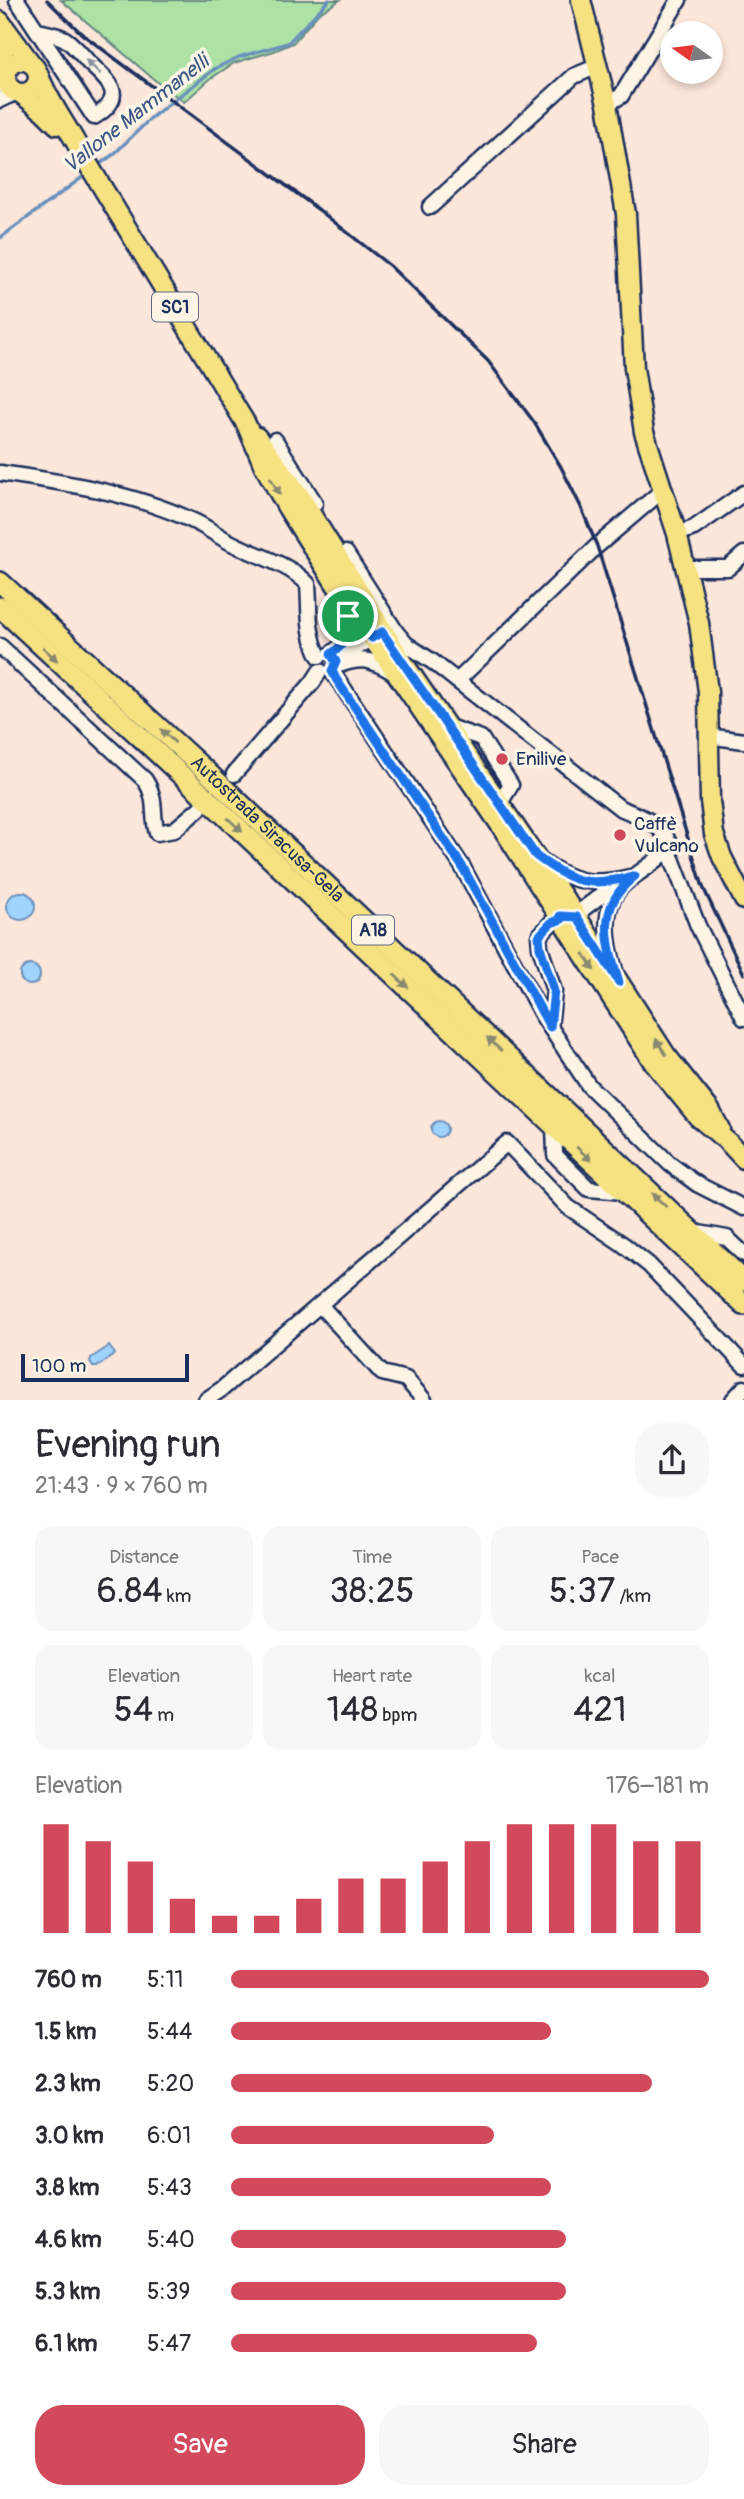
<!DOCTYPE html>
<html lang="en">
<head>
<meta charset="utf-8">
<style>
  body { margin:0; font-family:Pangolin,sans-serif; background:#f7f7f7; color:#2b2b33; height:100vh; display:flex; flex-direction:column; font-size:26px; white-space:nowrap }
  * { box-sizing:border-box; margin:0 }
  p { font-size:23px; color:#7c7c81 }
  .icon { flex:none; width:38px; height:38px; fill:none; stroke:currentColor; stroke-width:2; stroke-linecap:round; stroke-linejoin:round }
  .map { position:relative; height:1400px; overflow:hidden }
  .sheet { display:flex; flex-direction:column; background:#fff; flex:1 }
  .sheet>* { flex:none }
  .needle { width:46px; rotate:284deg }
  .buttons { position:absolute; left:660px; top:21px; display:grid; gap:14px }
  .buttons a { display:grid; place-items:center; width:63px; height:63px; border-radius:50%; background:#fff; box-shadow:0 4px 10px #0003; font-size:35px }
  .scale { position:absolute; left:21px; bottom:18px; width:168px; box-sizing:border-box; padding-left:7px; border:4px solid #1b2f5e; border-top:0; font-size:19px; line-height:24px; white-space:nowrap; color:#1b2f5e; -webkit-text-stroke:5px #fcf5e5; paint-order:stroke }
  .pin { position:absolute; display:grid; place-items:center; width:60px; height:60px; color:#fff; margin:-30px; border:4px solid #fff; border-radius:50%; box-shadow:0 2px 7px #0007 }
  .round { display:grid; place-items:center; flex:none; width:74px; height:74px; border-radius:28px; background:#f7f7f7 }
  .head { display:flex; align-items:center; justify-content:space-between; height:119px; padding:0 35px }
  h1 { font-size:38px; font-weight:600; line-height:52px }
  .stats { display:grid; grid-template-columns:repeat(3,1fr); gap:10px; height:119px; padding:7px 35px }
  .stats div { display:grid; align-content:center; border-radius:18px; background:#f7f7f7; text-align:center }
  .stats b { font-size:35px; font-weight:600 }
  .stats small { font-size:19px; font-weight:400 }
  .stats p { font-size:19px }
  .chart { height:196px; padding:14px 35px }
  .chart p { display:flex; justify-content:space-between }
  .chart svg { width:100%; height:126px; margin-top:7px; stroke:#d1495b; stroke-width:6 }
  .primary-button { display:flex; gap:14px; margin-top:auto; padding:14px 35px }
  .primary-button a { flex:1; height:80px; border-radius:28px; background:#d1495b; color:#fff; font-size:28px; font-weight:600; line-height:80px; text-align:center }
  .primary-button a+a { background:#f7f7f7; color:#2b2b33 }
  ul { padding:0 35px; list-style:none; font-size:23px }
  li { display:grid; grid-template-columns:112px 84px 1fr; align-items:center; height:52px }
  li i { height:18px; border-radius:9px; background:#d1495b }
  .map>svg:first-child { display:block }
  .green { fill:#ade2a4; stroke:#648881; stroke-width:2 }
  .water { fill:#a0d3fd; stroke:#6b91bd; stroke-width:2 }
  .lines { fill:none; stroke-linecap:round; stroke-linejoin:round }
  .stream { stroke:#6b91bd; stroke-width:3.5 }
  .minor-casing { stroke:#1b2f5e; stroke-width:19 }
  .major-casing { stroke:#1b2f5e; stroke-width:23 }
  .highway-casing { stroke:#1b2f5e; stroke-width:24 }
  .minor { stroke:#fcf5e5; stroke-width:14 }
  .major { stroke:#f7e281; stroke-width:18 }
  .highway { stroke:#f7e281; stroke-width:19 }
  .rail { stroke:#1b2f5e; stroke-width:3.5 }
  .oneway { fill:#8c92a2 }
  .oneway2 { fill:#898870 }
  .route-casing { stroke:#fff; stroke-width:14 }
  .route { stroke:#1a73e8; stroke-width:9 }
  .poi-dot { fill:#d1495b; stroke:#fcf5e5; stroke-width:2.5 }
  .labels { text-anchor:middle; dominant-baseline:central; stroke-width:7; stroke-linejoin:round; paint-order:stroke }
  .shield { fill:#fcf5e5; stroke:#5e6a86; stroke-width:2 }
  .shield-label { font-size:18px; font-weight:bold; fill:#1b2f5e }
  .poi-label { font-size:19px; fill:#1b2f5e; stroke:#fcf5e5; text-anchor:start }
  .street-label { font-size:19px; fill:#1b2f5e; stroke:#fcf5e5 }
  .water-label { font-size:21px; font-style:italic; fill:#3c5886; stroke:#fcf5e5 }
</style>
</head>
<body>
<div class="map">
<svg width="744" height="1400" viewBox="0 0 744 1400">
  <rect width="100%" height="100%" fill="#fde6da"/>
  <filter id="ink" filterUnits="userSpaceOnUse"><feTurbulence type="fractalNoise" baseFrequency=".0143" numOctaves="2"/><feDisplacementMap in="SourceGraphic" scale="14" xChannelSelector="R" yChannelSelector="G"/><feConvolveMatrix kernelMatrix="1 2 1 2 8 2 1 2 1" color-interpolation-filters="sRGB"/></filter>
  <g filter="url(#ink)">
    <path class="green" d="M61 0H340L318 14 293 43 274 51 234 63 210 79 184 102 157 82Z"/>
    <g class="water">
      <circle cx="21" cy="906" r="14"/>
      <circle cx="30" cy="975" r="10"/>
      <circle cx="439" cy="1129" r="8"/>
      <path d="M109 1346 115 1354 97 1367H93L90 1362 91 1358Z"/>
    </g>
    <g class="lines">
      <g class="stream">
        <path d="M97 166 114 154 152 117 216 68 239 57 288 43 329 0"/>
        <path d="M0 238 88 173"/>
      </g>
      <g class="minor-casing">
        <g id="minor">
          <path d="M17 0 94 117C127 97 111 83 89 63 82 55 74 45 65 39 58 35 46 33 38 31"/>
          <path d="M0 85 6 76"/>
          <path d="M0 100 17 92"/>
          <path d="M607 104 621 96 679 0"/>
          <path d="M430 207 574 76 598 66"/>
          <path d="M275 440 315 503"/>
          <path d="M0 473C63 482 133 493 191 520 208 527 221 539 238 546 261 557 290 565 308 584 310 610 307 632 319 656"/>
          <path d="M677 534 694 528 744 493"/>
          <path d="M346 553 396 632 406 644 433 662 620 808C639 816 661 822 669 843L666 851C654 865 636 873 622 886 600 908 607 944 615 970"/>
          <path d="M685 568H728L744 554"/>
          <path d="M0 646 145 780C158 800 151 813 157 833L174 830 199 809"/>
          <path d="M331 654C352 641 350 624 345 602"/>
          <path d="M337 661 378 634"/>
          <path d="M336 666C363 656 371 659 396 674"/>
          <path d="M332 671 462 866 542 1015 589 1086 670 1164 697 1184 744 1208"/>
          <path d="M457 681 597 546 663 490"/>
          <path d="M446 726 481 738 511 785 500 803"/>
          <path d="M708 736 744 741"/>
          <path d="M234 774 313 682 320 671"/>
          <path d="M666 851 671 856 698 926 744 1018"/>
          <path d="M541 860C572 883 592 886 630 877"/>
          <path d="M575 924 583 909 620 881"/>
          <path d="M550 1027 554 991 540 947 539 936 551 923 562 919"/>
          <path d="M554 1125 555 1155 589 1189 624 1192"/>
          <path d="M693 1232 727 1238 744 1254"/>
          <path d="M320 1305 382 1373 406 1379 424 1400"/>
          <path d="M206 1400 222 1389 507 1143 568 1207 624 1245 649 1265 744 1365"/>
          <path d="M733 1400 744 1388"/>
        </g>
      </g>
      <g class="major-casing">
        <g id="major">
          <path d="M581 0 607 104 626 214 634 368 644 432 677 534 699 623 708 692 710 801 714 834 722 857 744 900"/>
          <path d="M0 21 31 63"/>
          <path d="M0 38 7 72"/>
          <circle cx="22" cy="77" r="16"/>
          <path d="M38 73C49 103 68 126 82 154L246 424 264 466 288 509 344 597 503 829 653 1062 698 1117 728 1142 744 1159"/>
          <path d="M20 93 44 112 57 125"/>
          <path d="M257 437 300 496 403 662 577 917 666 1055 710 1110 720 1129"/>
        </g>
      </g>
      <g class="highway-casing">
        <g id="highway">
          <path id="s1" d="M0 582 207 772 744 1281"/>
          <path d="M0 607 216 807 744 1305"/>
        </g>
      </g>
      <use href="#minor" class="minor"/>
      <use href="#major" class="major"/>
      <use href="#highway" class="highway"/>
      <path class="rail" d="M47 0 82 34 319 210 390 266 488 361 534 422 561 467 581 507 597 546 703 887 744 974"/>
    </g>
    <defs><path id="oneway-solid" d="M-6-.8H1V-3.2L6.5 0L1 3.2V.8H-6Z" transform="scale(1.75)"/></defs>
    <use class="oneway" href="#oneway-solid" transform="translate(93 67) rotate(-136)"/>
    <g class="oneway2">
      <use href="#oneway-solid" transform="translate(275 486) rotate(61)"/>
      <use href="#oneway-solid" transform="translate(50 654) rotate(43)"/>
      <use href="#oneway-solid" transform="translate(168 736) rotate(-137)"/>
      <use href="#oneway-solid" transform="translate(235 825) rotate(43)"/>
      <use href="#oneway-solid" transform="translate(589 962) rotate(58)"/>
      <use href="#oneway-solid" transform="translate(401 981) rotate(43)"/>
      <use href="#oneway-solid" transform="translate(494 1044) rotate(-137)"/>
      <use href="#oneway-solid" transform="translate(661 1047) rotate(-123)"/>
      <use href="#oneway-solid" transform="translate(584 1154) rotate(43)"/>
      <use href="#oneway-solid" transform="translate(659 1200) rotate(-137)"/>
    </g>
  </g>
  <g class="lines" filter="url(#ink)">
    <g class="route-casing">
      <path id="route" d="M344 597 372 638 382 632 536 856C574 884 589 887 635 876 596 906 606 940 619 982L577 917 560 916 562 919 551 923 539 936 540 947 554 991 550 1027 462 866 336 679 332 671 336 662 331 654C353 640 349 621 344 597Z"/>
    </g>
    <use href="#route" class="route"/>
  </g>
  <g class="poi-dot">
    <circle cx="502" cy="759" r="7"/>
    <circle cx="620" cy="835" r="7"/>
  </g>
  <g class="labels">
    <g class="shield">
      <rect x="152" y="292.5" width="46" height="29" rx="5"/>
      <rect x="352" y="915.5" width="42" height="29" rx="5"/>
    </g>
    <g class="shield-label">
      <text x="175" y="307">SC1</text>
      <text x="373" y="930">A18</text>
    </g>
    <g class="poi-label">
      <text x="516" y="759">Enilive</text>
      <text x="634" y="824">Caffè<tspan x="634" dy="22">Vulcano</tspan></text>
    </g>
    <g class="street-label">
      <text stroke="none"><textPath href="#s1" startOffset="364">Autostrada Siracusa-Gela</textPath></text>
    </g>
    <g class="water-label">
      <text transform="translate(136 114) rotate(-38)">Vallone Mammanelli</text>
    </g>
  </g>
</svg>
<div class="buttons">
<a><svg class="needle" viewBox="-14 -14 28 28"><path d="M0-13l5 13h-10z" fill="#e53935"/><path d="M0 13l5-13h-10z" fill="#7c7c81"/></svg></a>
</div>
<div class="scale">100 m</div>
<div class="pin" style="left:348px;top:616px;background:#1e9e55"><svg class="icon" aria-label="arrive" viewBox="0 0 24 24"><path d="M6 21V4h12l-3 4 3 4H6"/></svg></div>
</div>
<section class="sheet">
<div class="head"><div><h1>Evening run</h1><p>21:43 · 9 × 760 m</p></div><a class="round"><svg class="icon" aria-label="share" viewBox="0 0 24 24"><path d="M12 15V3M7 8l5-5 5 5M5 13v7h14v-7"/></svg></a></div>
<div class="stats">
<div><p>Distance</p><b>6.84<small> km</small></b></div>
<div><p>Time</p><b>38:25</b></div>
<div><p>Pace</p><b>5:37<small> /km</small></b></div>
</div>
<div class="stats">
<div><p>Elevation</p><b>54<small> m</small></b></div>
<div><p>Heart rate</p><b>148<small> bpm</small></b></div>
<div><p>kcal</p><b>421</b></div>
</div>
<div class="chart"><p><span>Elevation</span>176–181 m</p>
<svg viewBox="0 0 160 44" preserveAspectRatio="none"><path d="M5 44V6M15 44V12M25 44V19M35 44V32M45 44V38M55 44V38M65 44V32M75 44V25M85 44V25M95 44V19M105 44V12M115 44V6M125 44V6M135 44V6M145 44V12M155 44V12"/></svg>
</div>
<ul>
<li><b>760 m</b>5:11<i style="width:100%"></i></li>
<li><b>1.5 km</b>5:44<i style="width:67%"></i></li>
<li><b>2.3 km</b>5:20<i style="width:88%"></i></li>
<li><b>3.0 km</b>6:01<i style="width:55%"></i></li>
<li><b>3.8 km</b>5:43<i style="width:67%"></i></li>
<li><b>4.6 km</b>5:40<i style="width:70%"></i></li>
<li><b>5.3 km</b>5:39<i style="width:70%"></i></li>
<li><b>6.1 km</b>5:47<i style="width:64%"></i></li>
</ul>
<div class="primary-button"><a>Save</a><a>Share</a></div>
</section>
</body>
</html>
